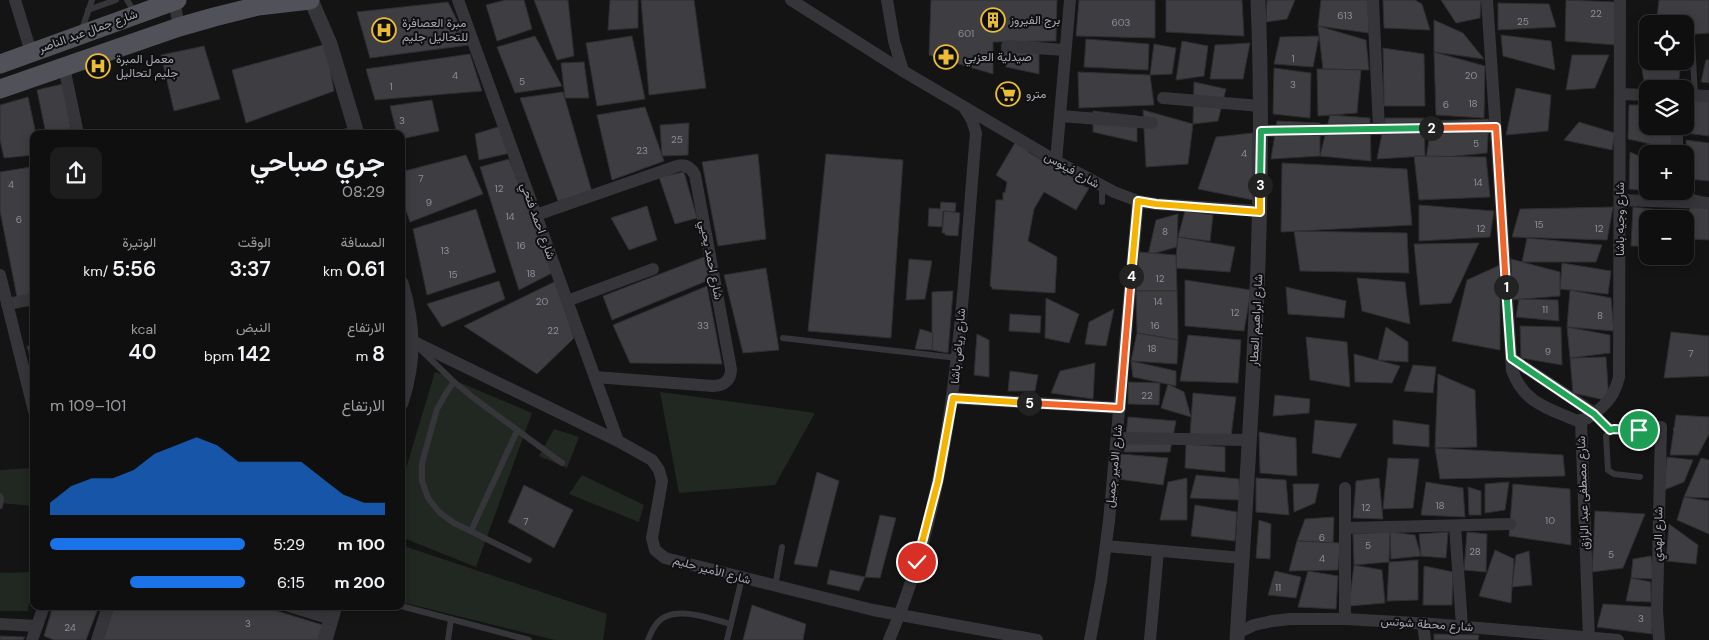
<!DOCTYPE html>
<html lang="ar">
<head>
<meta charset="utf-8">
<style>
  body { margin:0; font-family:"DM Sans",Vazirmatn,sans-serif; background:#1d1d1e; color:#f1f3f6; direction:rtl; height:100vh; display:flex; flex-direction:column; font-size:19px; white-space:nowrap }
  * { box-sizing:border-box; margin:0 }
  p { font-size:16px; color:#9b9c9f }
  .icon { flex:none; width:28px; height:28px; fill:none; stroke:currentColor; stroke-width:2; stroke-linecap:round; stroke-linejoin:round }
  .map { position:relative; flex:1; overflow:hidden; direction:ltr }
  .sheet { position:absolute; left:30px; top:130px; width:375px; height:480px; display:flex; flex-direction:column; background:#0f0f10; border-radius:10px; box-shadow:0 2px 12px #0003,0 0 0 1px #2f2f30; direction:rtl }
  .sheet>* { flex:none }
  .controls { position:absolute; left:1639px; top:15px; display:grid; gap:10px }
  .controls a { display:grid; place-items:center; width:55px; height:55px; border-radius:10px; background:#0f0f10; box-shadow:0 2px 12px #0003,0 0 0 1px #2f2f30; font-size:25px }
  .pin { position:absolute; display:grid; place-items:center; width:42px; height:42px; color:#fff; margin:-21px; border:2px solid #fff; border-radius:50%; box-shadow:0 1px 5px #0007 }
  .km { position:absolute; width:25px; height:25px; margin:-12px; border-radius:50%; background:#222; color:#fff; font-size:14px; line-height:25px; text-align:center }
  .round { display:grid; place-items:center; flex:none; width:52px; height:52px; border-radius:10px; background:#1d1d1e }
  .overview { display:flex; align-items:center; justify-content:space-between; height:85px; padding:0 20px }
  h1 { font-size:28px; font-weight:600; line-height:38px }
  .metrics { display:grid; grid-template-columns:repeat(3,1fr); gap:8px; height:85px; padding:5px 20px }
  .metrics div { display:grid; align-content:center }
  .metrics b { font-size:21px; font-weight:600 }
  .metrics small { font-size:14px; font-weight:400 }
  .metrics p { font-size:14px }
  .chart { height:140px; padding:10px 20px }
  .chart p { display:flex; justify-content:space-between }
  .chart svg { width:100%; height:90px; margin-top:5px; fill:#1a73e8; opacity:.7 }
  ul { padding:0 20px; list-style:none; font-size:16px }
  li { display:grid; grid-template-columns:80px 60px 1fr; align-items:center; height:38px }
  li i { height:12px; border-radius:6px; background:#1a73e8 }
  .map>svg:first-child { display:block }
  .green { fill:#202821 }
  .building { fill:#3e3e42; stroke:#2e2e31 }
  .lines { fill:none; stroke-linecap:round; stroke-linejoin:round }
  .path { stroke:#3b3c41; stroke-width:2.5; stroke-dasharray:2.5 4; stroke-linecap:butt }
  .service { stroke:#35353a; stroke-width:6 }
  .minor { stroke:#35353a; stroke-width:12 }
  .tertiary { stroke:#35353a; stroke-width:15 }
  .primary { stroke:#515259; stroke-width:19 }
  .split-1-casing { stroke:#fff; stroke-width:10 }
  .split-2-casing { stroke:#fff; stroke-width:10 }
  .split-3-casing { stroke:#fff; stroke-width:10 }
  .split-4-casing { stroke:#fff; stroke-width:10 }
  .split-5-casing { stroke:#fff; stroke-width:10 }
  .split-6-casing { stroke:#fff; stroke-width:10 }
  .split-1 { stroke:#22a559; stroke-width:6 }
  .split-2 { stroke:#f0652b; stroke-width:6 }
  .split-3 { stroke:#22a559; stroke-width:6 }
  .split-4 { stroke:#f5b400; stroke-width:6 }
  .split-5 { stroke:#f0652b; stroke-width:6 }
  .split-6 { stroke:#f5b400; stroke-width:6 }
  .labels { text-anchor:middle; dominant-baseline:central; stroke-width:4; stroke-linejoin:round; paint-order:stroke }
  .number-label { font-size:10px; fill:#8c8e98 }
  .poi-label { font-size:12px; fill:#a6a9b5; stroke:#0f0f10; text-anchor:start }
  .street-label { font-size:12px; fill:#a6a9b5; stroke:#0f0f10 }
</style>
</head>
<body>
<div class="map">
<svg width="1709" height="640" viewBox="0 0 1709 640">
  <rect width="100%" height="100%" fill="#141415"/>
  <g class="green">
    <path d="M435 372 532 413 476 567 401 537V485Z"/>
    <path d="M660 392 815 413 775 485 679 493Z"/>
    <path d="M554 429 579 437 567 468 539 456Z"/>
    <path d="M33 468 34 506 0 503V470Z"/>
    <path d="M582 475 644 505 639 522 569 494Z"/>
    <path d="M401 545 607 614 603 640H555L401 602Z"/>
    <path d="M34 572 28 611H0V573Z"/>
  </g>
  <g class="building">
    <path d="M505 0H524L532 29 497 41 486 5Z"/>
    <path d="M534 0H568L574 56 557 60Z"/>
    <path d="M610 0H638V28L608 30Z"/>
    <path d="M641 0H694L706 88 649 95Z"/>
    <path d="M931 0H1057L1056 41 993 42V74L929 55Z"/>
    <path d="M1079 0H1155V38L1076 36Z"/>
    <path d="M1166 0H1242L1244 36 1166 32Z"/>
    <path d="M1267 0H1295L1287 19 1266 22Z"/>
    <path d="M1321 0H1368L1369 33 1318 26Z"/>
    <path d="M1383 0H1415L1422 4 1430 30 1384 28Z"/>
    <path d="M1441 0H1481L1480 18 1456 23Z"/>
    <path d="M1566 0 1616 2V45L1565 41Z"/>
    <path d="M1659 0H1709V33L1685 35V24H1656Z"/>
    <path d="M448 2 469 45 370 58 357 12Z"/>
    <path d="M1498 3 1549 4 1556 27 1498 30Z"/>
    <path d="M1434 20 1463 33 1484 59 1434 52Z"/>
    <path d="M1318 26 1366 40 1369 70 1323 69Z"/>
    <path d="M1501 35 1551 41 1555 70 1503 56Z"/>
    <path d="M535 36 562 86 515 93 497 47Z"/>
    <path d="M632 36 645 99 597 106 586 43Z"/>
    <path d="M1319 36 1313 67 1274 64 1280 37Z"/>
    <path d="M1086 39 1149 44 1148 70 1084 67Z"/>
    <path d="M1039 41V74L1006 67 1001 49Z"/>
    <path d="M1182 41 1208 46 1204 76 1176 80Z"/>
    <path d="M1250 43 1243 79H1210L1215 45Z"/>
    <path d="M326 44 334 91 246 123 232 70Z"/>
    <path d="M1154 44 1176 48 1172 74 1150 75Z"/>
    <path d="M204 46 220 99 174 111 161 55Z"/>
    <path d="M1383 48 1424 54 1425 106H1384Z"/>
    <path d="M1434 52 1485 66 1484 118 1436 115Z"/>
    <path d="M470 54 482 91 375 100 366 69Z"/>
    <path d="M1572 55H1609L1595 88 1566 90Z"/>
    <path d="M1640 55H1648V61H1681L1679 79 1644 82Z"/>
    <path d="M1706 60H1709V83L1701 82Z"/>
    <path d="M584 62 589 98H565L561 63Z"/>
    <path d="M1274 68 1311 73 1310 118 1273 114Z"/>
    <path d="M1317 69 1361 70 1357 113 1318 116Z"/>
    <path d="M1078 72 1150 75 1154 105 1079 108Z"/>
    <path d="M1194 82 1226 89 1218 121 1193 124Z"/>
    <path d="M63 84 72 134H46L37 90Z"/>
    <path d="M1516 88 1551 95 1548 131 1506 135Z"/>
    <path d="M563 92 592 192 558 201 520 98Z"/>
    <path d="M1690 96 1709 98V136L1685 133Z"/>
    <path d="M28 97 36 134H34V155L4 158 0 140V105Z"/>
    <path d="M432 100 439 131 401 139V134H397L390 106Z"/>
    <path d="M1629 105H1648V126H1673L1677 150 1628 139Z"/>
    <path d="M645 107 664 161 612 180 597 115Z"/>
    <path d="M1143 110 1193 124 1188 164 1146 167Z"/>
    <path d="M1093 111 1137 116V142L1093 132Z"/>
    <path d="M1330 115 1370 118 1371 161 1320 156Z"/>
    <path d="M1385 118H1424L1425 156 1377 159Z"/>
    <path d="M1489 119 1487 153 1426 159 1432 121Z"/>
    <path d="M1277 121 1320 123V156L1271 159Z"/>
    <path d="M1579 122 1615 133 1612 150 1564 140Z"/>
    <path d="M689 123 688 155 662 156 660 125Z"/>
    <path d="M501 126 510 153 479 160 475 134Z"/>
    <path d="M348 128 349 134H329Z"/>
    <path d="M1253 133V200L1198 189 1216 137Z"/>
    <path d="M1686 140 1709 143V181L1689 179Z"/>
    <path d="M1016 141 1030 149 1028 152 1084 184 1083 186 1089 188 1076 210 1044 192 1034 209 1028 241 1057 257 1055 293 992 289V287L990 286 996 200H1003V192L1005 193 1007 182 996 175Z"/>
    <path d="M1630 152 1648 160V191L1629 189Z"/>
    <path d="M758 154 766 239 718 246 702 162Z"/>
    <path d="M826 154 903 160 891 338 808 331Z"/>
    <path d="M466 155 483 194 410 222 401 195V172Z"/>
    <path d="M1414 156 1486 157 1490 197 1419 200Z"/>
    <path d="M509 159 554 272 519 290 480 167Z"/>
    <path d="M1282 163 1407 169 1412 225 1281 232Z"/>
    <path d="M31 167 34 178V294L17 297 0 211V172Z"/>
    <path d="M684 172 697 218 675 224 659 177Z"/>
    <path d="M1691 194 1709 198V240L1687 239Z"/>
    <path d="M941 202 956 203 955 212 943 211 942 227 928 226 929 208 940 209Z"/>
    <path d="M1419 205 1494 211 1490 237 1419 241Z"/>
    <path d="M647 206 657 240 629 250 611 218Z"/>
    <path d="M1613 207 1607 240 1512 237 1520 209Z"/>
    <path d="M1633 207 1688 213 1687 246H1685V219H1648V246H1631Z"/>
    <path d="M476 209 496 272 427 295 413 229Z"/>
    <path d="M944 211 960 213 958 236 945 235V233H942Z"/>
    <path d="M1185 211 1213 215 1210 241 1178 237Z"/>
    <path d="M1178 214 1177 247 1148 255 1156 220Z"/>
    <path d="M1294 231 1407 233 1409 273 1300 271Z"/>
    <path d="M1178 237 1235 247 1230 272 1175 268Z"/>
    <path d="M1527 238 1602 245 1596 262H1522Z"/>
    <path d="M1479 243 1451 303 1420 305 1414 244Z"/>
    <path d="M1139 252 1176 255 1177 291H1136Z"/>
    <path d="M704 257 709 280 612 320 603 296Z"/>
    <path d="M909 259 932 261 925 299 906 300Z"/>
    <path d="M1511 259 1560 272V296L1512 300Z"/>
    <path d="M1562 263 1611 271 1608 294 1560 289Z"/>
    <path d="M1500 265V350L1452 341 1467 280Z"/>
    <path d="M766 268 779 350 743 353 724 275Z"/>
    <path d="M1357 278 1405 282 1410 324 1362 311Z"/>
    <path d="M1185 280 1251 290 1244 331 1185 326Z"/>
    <path d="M499 281 505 299 442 327 427 304Z"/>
    <path d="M556 281 574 338 537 374 464 326Z"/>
    <path d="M707 286 722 364 630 363 613 325Z"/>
    <path d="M1286 287 1346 301 1344 318 1288 314Z"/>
    <path d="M1570 290 1611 298 1614 331 1567 327Z"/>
    <path d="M953 291 948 353 932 350V292Z"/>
    <path d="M1136 291H1177L1178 340 1137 333Z"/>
    <path d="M1046 298 1079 314 1069 343 1045 338Z"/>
    <path d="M1519 299 1558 300 1559 321 1516 317Z"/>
    <path d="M1114 309 1106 346 1085 344 1089 322Z"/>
    <path d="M1010 314 1041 316 1040 333 1009 331Z"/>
    <path d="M1520 326 1561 327 1562 365 1521 358Z"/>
    <path d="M1386 327 1408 342V362L1378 360Z"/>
    <path d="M1567 327 1610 335V353L1570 358Z"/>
    <path d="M920 329 933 333 932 350 915 349Z"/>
    <path d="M1671 332 1709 336V376L1664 378Z"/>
    <path d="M1137 333 1178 340 1177 364 1131 361Z"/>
    <path d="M977 334 989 340V377L974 375Z"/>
    <path d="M1188 335 1241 340 1238 383 1180 381Z"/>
    <path d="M1306 337 1347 342 1350 387 1310 380Z"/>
    <path d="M27 346H34V370Z"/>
    <path d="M1354 354 1400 366 1392 383 1355 382Z"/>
    <path d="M1606 357 1609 401 1573 393 1570 358Z"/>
    <path d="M1131 361 1176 371V386L1133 377Z"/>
    <path d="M1095 363 1093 399 1051 393 1060 371Z"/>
    <path d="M1413 365 1436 367 1433 393 1404 391Z"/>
    <path d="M1010 371 1038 375 1035 391H1008Z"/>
    <path d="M1438 374 1475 390 1477 447 1435 448Z"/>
    <path d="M1128 382 1160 383 1159 405 1128 404Z"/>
    <path d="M1168 384 1184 392 1191 417 1161 408Z"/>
    <path d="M1193 393 1236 397 1231 436 1190 435Z"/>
    <path d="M1275 395 1310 399 1309 413 1273 416Z"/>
    <path d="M1676 415 1709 417V434L1698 455H1670Z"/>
    <path d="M1128 417 1176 421 1170 452H1124Z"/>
    <path d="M1315 420 1357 424 1340 458 1312 453Z"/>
    <path d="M1393 420 1429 425V447L1393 444Z"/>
    <path d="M1259 432 1296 438 1297 476 1260 473Z"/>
    <path d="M1186 444 1225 447V472L1185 468Z"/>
    <path d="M1435 448 1563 455 1565 476 1440 479Z"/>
    <path d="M1121 454 1168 458 1163 485 1118 479Z"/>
    <path d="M1667 457 1693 460 1684 482 1664 490Z"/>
    <path d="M1388 458 1419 459 1413 508 1383 509Z"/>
    <path d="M1701 458 1709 460V498L1684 497Z"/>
    <path d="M817 472 839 481 817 567 794 564Z"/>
    <path d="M1196 475 1239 479 1240 500 1190 498Z"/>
    <path d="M1187 478V520H1160L1168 482Z"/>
    <path d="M1256 478 1286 480 1289 515 1256 512Z"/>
    <path d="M1379 478 1383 519 1353 518 1356 481Z"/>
    <path d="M1426 482 1463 488 1465 517 1421 515Z"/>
    <path d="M1509 482 1505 510 1485 513V484Z"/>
    <path d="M1293 484H1319L1315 503 1294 512Z"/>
    <path d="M1513 484 1570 489 1571 545 1509 536Z"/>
    <path d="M524 485 573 510 554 548 508 522Z"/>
    <path d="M1468 487 1481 491V515H1469Z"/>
    <path d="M1684 497 1709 501V534L1677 520Z"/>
    <path d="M1195 505 1237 512 1235 541 1191 536Z"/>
    <path d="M1595 511 1645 514 1623 568 1592 572Z"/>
    <path d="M880 515 896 518 880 578 865 577Z"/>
    <path d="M1334 517 1333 543 1297 541 1305 519Z"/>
    <path d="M1259 520 1271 524 1270 559 1256 558Z"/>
    <path d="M1669 524 1698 545 1696 564 1666 561Z"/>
    <path d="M1390 532 1415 535 1421 556 1391 559Z"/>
    <path d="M1390 532 1389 562 1354 565 1353 534Z"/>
    <path d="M1448 532 1446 558 1421 556 1419 534Z"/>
    <path d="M1467 532 1487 534 1486 572 1464 570Z"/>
    <path d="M1297 541 1340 543 1338 570 1289 571Z"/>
    <path d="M1495 550 1514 559 1511 603 1479 596Z"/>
    <path d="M1529 551 1532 585 1512 587 1516 555Z"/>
    <path d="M1651 556 1654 579 1631 578 1633 559Z"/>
    <path d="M1418 560V600L1387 601 1389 562Z"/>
    <path d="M1354 565 1382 570 1385 603 1349 606Z"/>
    <path d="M1424 566 1453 572 1452 605H1423Z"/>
    <path d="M830 570 865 577 859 591 827 584Z"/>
    <path d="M1275 571 1301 577 1296 598 1268 595Z"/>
    <path d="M1308 571 1338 576 1336 609 1298 607Z"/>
    <path d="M1631 578 1651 582V602L1626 601Z"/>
    <path d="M1603 604 1652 607V634L1597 627Z"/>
    <path d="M752 605 806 624 803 640H743Z"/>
    <path d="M53 606H99L86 640H54L44 636Z"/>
    <path d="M114 606H261L326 626 321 640H103Z"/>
    <path d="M1434 634 1479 635 1478 640H1434Z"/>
    <path d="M0 636 25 637 23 640H0Z"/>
  </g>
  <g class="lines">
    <path class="path" d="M1673 429 1709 431"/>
    <g class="service">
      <path d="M127 0 135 13"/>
      <path d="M88 10 116 0"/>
      <path d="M81 32 92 0"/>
      <path d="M1692 40 1695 96"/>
      <path d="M1102 186V202"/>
      <path d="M783 338 957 358"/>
      <path d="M421 350 454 382 475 399 562 463"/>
      <path d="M454 382 448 390 437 409 422 463V481L428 498 439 512 454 523 529 560"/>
      <path d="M1594 413 1611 430"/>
      <path d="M1639 430C1627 430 1613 425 1606 436L1608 470 1614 474 1640 477"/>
      <path d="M0 496 1 499 0 506"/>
      <path d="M471 531 517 431"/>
      <path d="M775 587 782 547"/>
      <path d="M401 606 529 640"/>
      <path d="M448 640 451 619"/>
      <path d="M648 640C650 635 652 630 655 626 670 602 710 619 731 624"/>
      <path d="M727 640 742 578"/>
    </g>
    <g class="minor">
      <path d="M15 0 31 52"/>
      <path d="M174 0 179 27"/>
      <path d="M458 0 618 441"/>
      <path d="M791 0 903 71 1056 161 1114 192 1138 201 1156 204 1260 211"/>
      <path d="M887 0 894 41 903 71"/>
      <path d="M1373 0 1379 129"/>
      <path d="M1487 0 1512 370C1523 402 1547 408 1575 420 1585 421 1588 418 1596 412 1609 402 1615 393 1619 377L1620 0"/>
      <path d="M1007 46 1065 50"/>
      <path d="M64 67 78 134"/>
      <path d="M1620 94 1648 95"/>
      <path d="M1685 95 1709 96"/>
      <path d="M1163 98 1261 106"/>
      <path d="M1060 116 1152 123"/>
      <path d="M1261 131 1495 127"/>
      <path d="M1677 154V126"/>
      <path d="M1056 161 1070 0"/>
      <path d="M1620 200 1709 203"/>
      <path d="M536 215 677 166C685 164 691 167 695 175L731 369C731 380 724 386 713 386L595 377"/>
      <path d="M0 275 34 411"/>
      <path d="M567 301 653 269"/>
      <path d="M7 304 34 299"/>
      <path d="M412 341 618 441 652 460 659 470 662 481 652 538 655 550 665 558 873 610 1037 640"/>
      <path d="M1511 358 1594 413"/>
      <path d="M953 398 1120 408"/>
      <path d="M1581 421 1589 640"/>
      <path d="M1117 438 1249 440"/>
      <path d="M1455 526 1462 626"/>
      <path d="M1346 528 1510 524"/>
      <path d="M1106 546 1242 558"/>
      <path d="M289 606 331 619"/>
      <path d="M1345 619V488"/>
      <path d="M1423 623 1425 640"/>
      <path d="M0 624 37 626"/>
      <path d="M1237 633 1254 625 1272 621 1290 619H1345L1433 624 1618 640"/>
      <path d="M32 640 44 606"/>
      <path d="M97 640 108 606"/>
      <path d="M889 640C958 480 961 304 976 133L972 120 964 107"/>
      <path d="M1090 640 1101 581 1109 521 1138 201"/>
      <path d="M1150 640 1158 551"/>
      <path d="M1659 640 1657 610 1661 427"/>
    </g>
    <g class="tertiary">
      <path d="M311 0 330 44 357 134"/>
      <path d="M401 283C414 326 415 360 401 403"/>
      <path d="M325 640 335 606"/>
      <path d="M1237 640C1250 427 1267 214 1258 0"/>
    </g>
    <g class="primary">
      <path d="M0 64 177 0"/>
      <path d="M0 89 179 27 214 17 258 6 310 0"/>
    </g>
  </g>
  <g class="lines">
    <g class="split-1-casing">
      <path id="split-1" d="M1506 287 1511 358 1594 414 1610 430 1614 429 1639 430"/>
    </g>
    <g class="split-2-casing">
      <path id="split-2" d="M1431 128 1496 127 1506 287"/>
    </g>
    <g class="split-3-casing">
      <path id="split-3" d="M1260 185 1261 131 1431 128"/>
    </g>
    <g class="split-4-casing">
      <path id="split-4" d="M1131 276 1138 201 1156 204 1260 212V185"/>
    </g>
    <g class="split-5-casing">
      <path id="split-5" d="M1029 403 1120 408 1131 276"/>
    </g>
    <g class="split-6-casing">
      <path id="split-6" d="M917 562 938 481 953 398 1029 403"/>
    </g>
    <use href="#split-1" class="split-1"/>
    <use href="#split-2" class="split-2"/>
    <use href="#split-3" class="split-3"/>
    <use href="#split-4" class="split-4"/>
    <use href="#split-5" class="split-5"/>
    <use href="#split-6" class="split-6"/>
  </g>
  <defs>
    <g id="building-ring" transform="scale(1.25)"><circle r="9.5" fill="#0f0f10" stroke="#ebbc36" stroke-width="1.5"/><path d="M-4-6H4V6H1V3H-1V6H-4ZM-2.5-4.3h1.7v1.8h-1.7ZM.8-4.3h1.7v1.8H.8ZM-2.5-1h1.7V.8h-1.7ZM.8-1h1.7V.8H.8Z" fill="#ebbc36"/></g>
    <g id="hospital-ring" transform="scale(1.25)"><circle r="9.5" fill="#0f0f10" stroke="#ebbc36" stroke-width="1.5"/><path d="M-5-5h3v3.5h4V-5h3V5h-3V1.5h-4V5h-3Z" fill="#ebbc36"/></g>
    <g id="pharmacy-ring" transform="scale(1.25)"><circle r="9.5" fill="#0f0f10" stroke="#ebbc36" stroke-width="1.5"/><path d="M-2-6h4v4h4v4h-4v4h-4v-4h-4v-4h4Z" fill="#ebbc36"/></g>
    <g id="supermarket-ring" transform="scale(1.25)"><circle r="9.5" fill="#0f0f10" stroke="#ebbc36" stroke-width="1.5"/><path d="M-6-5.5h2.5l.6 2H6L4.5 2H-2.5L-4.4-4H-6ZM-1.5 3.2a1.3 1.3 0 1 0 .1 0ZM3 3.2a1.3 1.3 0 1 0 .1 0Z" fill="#ebbc36"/></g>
  </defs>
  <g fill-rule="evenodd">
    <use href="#building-ring" x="993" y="20"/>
    <use href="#hospital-ring" x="384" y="30"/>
    <use href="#pharmacy-ring" x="946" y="57"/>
    <use href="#hospital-ring" x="98" y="66"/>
    <use href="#supermarket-ring" x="1008" y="94"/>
  </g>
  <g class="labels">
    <g class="number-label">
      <text x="1596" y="13">22</text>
      <text x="1345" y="15">613</text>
      <text x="1523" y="21">25</text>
      <text x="1121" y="22">603</text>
      <text x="966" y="33">601</text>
      <text x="1293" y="58">1</text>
      <text x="455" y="75">4</text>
      <text x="1471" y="75">20</text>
      <text x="522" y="81">5</text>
      <text x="1293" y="84">3</text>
      <text x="391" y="86">1</text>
      <text x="1473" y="103">18</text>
      <text x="1446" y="104">6</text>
      <text x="402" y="120">3</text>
      <text x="677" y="139">25</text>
      <text x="1476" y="143">5</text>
      <text x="642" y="150">23</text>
      <text x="1244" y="153">4</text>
      <text x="421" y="178">7</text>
      <text x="1478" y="182">14</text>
      <text x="11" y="184">4</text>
      <text x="499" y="188">12</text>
      <text x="429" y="202">9</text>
      <text x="510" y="216">14</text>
      <text x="19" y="219">6</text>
      <text x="1539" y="224">15</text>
      <text x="1481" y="228">12</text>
      <text x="1599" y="228">12</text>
      <text x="1165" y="231">8</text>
      <text x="521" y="245">16</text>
      <text x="445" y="250">13</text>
      <text x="531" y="273">18</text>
      <text x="453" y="274">15</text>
      <text x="1160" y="278">12</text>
      <text x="542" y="301">20</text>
      <text x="1158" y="301">14</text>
      <text x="1545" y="309">11</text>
      <text x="1235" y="312">12</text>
      <text x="1600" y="315">8</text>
      <text x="703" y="325">33</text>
      <text x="1155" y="325">16</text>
      <text x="553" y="330">22</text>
      <text x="1152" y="348">18</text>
      <text x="1548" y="351">9</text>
      <text x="1691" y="353">7</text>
      <text x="1147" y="395">22</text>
      <text x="1440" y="505">18</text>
      <text x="1366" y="507">12</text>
      <text x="1550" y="520">10</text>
      <text x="526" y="521">7</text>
      <text x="1322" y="537">6</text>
      <text x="1368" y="545">5</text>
      <text x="1475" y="551">28</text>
      <text x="1611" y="554">5</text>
      <text x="1322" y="558">4</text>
      <text x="1278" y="587">11</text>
      <text x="1641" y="618">3</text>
      <text x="248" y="623">3</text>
      <text x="70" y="627">24</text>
    </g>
    <g class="poi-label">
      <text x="1010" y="20">برج الفيروز</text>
      <text x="402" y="23">مبرة العصافرة<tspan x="402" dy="14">للتحاليل جليم</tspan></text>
      <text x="964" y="57">صيدلية العزبي</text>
      <text x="116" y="59">معمل المبرة<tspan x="116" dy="14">جليم لتحاليل</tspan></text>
      <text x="1026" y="94">مترو</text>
    </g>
    <g class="street-label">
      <text transform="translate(88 31) rotate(-20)">شارع جمال عبد الناصر</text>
      <text transform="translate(1072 170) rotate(29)">شارع فينوس</text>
      <text transform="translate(1620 219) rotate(-90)">شارع وجيه باشا</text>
      <text transform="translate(538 221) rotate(70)">شارع احمد فتحي</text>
      <text transform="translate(711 260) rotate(79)">شارع احمد يحيي</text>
      <text transform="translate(1256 320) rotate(-87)">شارع ابراهيم العطار</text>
      <text transform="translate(958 346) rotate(-85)">شارع رياض باشا</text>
      <text transform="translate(1114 466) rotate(-84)">شارع الامير جميل</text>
      <text transform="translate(1583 493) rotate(-92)">شارع مصطفى عبد الرازق</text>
      <text transform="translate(1658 534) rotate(-89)">شارع الهدي</text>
      <text transform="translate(712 570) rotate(15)">شارع الأمير حليم</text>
      <text transform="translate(1427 624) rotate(4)">شارع محطة شوتس</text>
    </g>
  </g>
</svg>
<div class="controls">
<a><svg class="icon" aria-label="locate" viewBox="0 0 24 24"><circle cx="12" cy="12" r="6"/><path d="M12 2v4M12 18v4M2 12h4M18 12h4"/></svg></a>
<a><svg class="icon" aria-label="layers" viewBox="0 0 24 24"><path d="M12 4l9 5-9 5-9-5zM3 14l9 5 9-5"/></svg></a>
<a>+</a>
<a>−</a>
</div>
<div class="pin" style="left:1639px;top:430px;background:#1e9e55"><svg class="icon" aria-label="arrive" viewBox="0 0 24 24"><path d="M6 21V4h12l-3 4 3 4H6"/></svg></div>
<div class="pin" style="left:917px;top:562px;background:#d93025"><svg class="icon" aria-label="check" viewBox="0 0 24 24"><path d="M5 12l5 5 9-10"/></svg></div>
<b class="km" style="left:1506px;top:287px">1</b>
<b class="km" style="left:1431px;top:128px">2</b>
<b class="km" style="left:1260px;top:185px">3</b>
<b class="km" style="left:1131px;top:276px">4</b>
<b class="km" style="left:1029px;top:403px">5</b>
<section class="sheet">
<div class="overview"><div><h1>جري صباحي</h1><p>08:29</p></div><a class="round"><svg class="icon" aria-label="share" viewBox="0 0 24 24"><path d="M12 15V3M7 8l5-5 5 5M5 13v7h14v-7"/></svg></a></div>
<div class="metrics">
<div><p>المسافة</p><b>0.61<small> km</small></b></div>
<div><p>الوقت</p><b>3:37</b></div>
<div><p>الوتيرة</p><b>5:56<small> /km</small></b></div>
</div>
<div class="metrics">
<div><p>الارتفاع</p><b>8<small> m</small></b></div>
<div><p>النبض</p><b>142<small> bpm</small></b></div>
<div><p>kcal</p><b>40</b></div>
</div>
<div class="chart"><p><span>الارتفاع</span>101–109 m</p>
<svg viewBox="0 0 160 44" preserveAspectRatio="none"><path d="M0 44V38L10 30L20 26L30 26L40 22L50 14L60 10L70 6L80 10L90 18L100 18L110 18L120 18L130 26L140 34L150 38L160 38V44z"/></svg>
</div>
<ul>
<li><b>100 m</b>5:29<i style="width:100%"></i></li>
<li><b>200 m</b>6:15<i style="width:59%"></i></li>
</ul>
</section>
</div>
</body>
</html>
